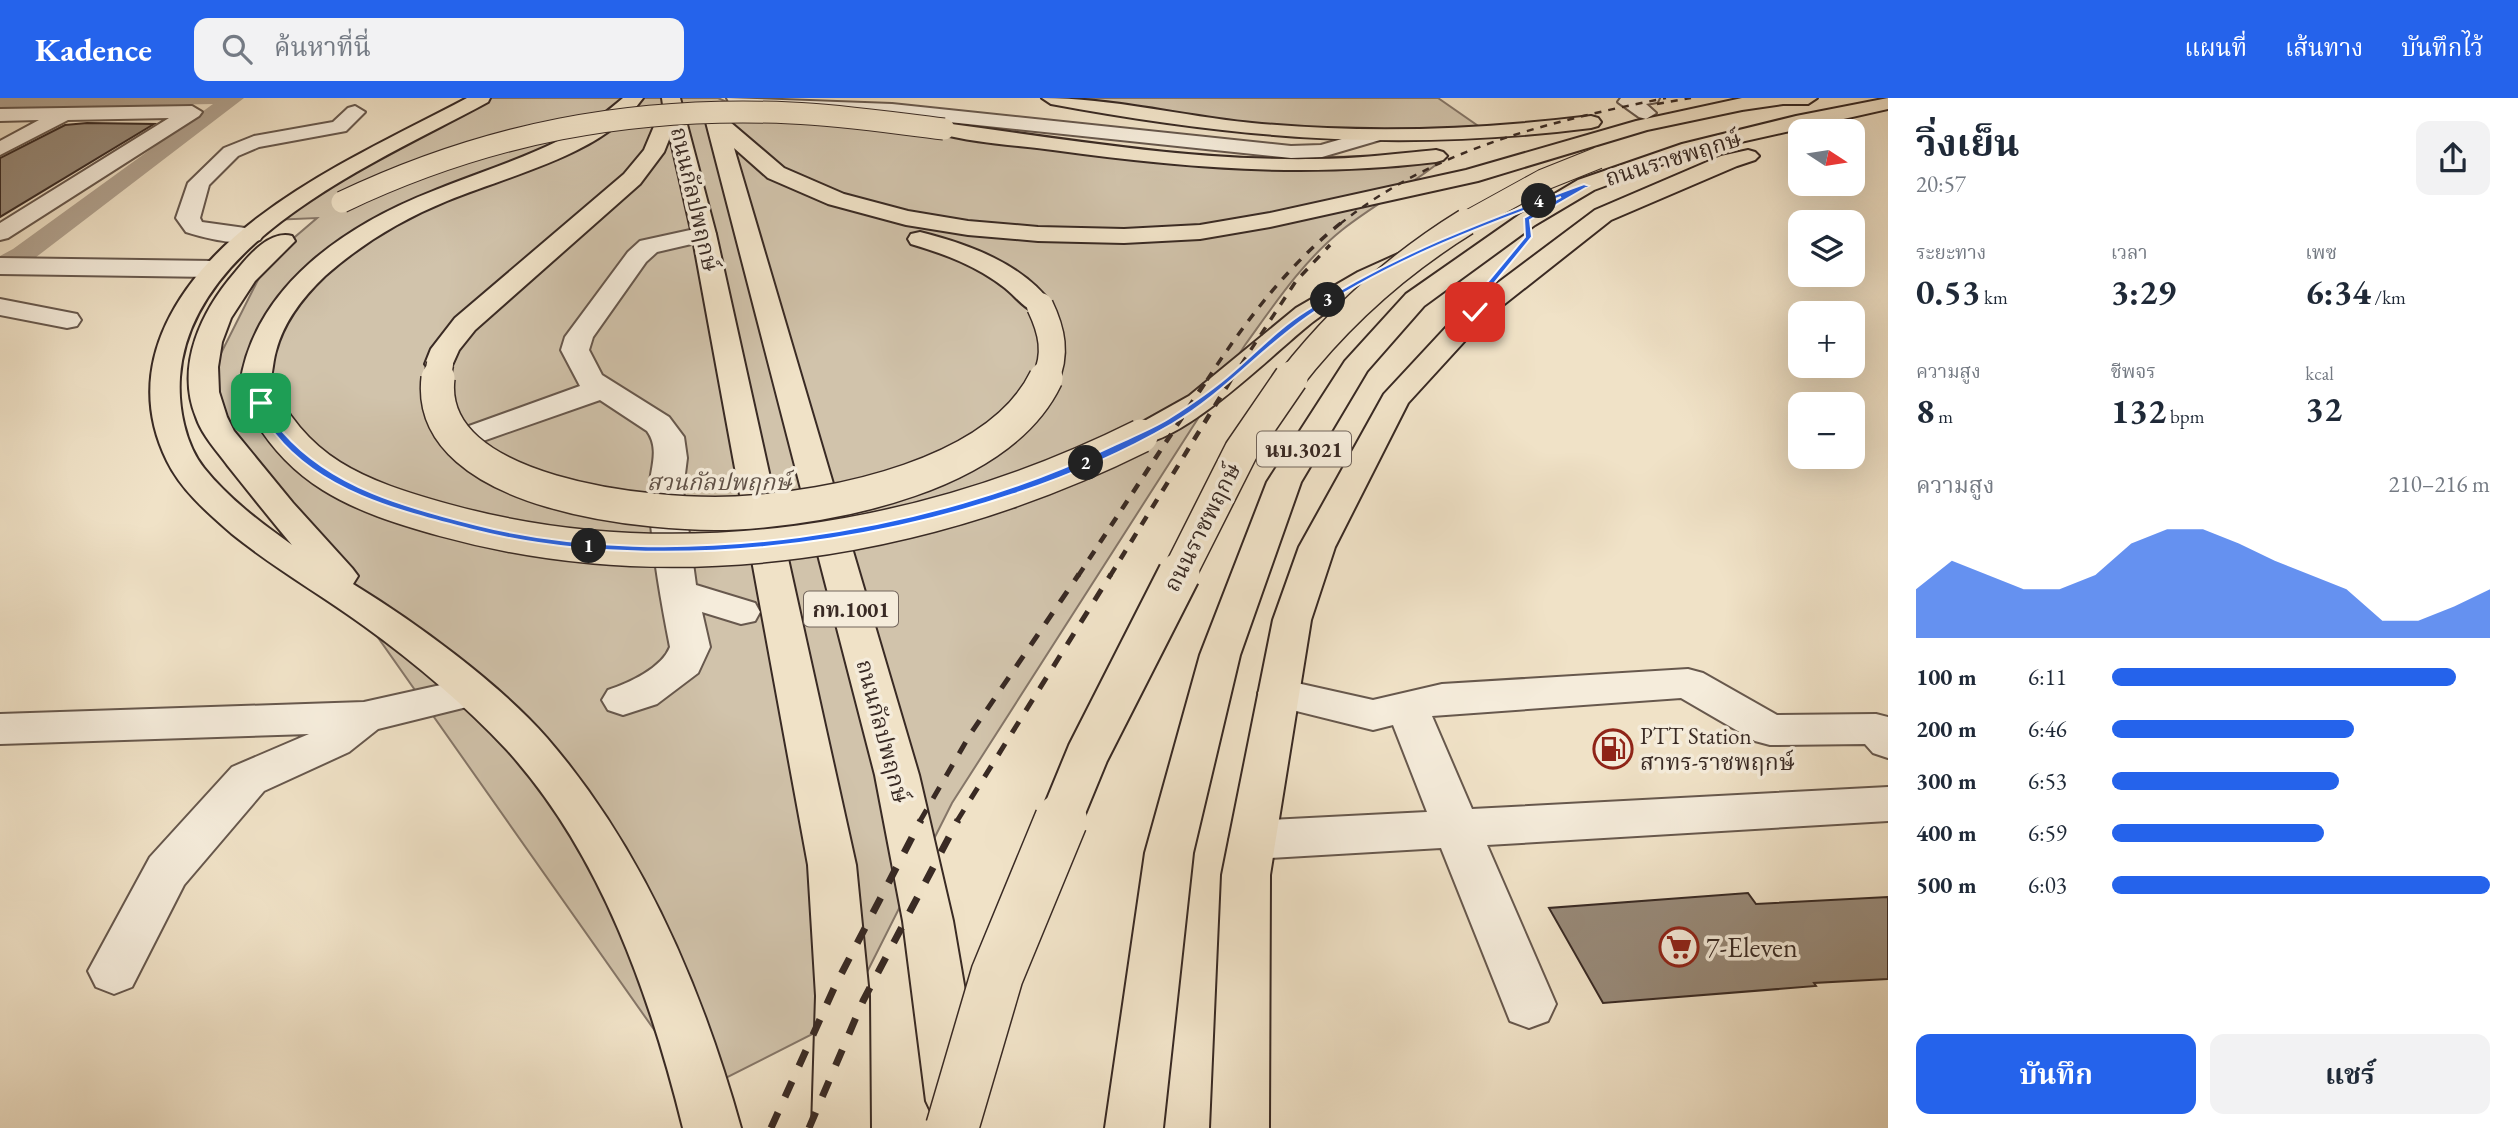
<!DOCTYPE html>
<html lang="th">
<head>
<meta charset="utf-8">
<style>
  body { margin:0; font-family:"EB Garamond","Noto Serif Thai",serif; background:#f2f2f3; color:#1f2937; height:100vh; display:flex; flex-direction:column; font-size:26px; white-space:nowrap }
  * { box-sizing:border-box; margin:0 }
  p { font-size:23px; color:#747a83 }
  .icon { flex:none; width:38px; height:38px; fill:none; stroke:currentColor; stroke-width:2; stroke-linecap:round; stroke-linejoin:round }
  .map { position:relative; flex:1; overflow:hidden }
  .details { display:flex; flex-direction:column; background:#fff; width:630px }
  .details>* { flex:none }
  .needle { width:46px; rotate:102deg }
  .fabs { position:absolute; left:1788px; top:21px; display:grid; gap:14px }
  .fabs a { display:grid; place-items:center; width:77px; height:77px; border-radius:14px; background:#fff; box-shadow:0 7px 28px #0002; font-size:35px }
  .pin { position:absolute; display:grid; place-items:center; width:60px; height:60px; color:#fff; margin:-30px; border-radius:14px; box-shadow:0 4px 10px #0006 }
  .km { position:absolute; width:35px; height:35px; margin:-18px; border-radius:50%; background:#222; color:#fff; font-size:19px; line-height:35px; text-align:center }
  .round { display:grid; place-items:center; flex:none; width:74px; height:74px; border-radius:14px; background:#f2f2f3 }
  .summary { display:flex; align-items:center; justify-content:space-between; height:119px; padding:0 28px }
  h1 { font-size:38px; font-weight:700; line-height:52px }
  .stats { display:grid; grid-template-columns:repeat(3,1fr); gap:10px; height:119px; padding:7px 28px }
  .stats div { display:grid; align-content:center }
  .stats b { font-size:35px; font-weight:700 }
  .stats small { font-size:19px; font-weight:400 }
  .stats p { font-size:19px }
  .chart { height:196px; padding:14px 28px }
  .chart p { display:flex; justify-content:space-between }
  .chart svg { width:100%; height:126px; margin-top:7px; fill:#2563eb; opacity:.7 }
  .action { display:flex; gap:14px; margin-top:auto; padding:14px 28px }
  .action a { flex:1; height:80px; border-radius:14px; background:#2563eb; color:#fff; font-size:28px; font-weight:700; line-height:80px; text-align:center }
  .action a+a { background:#f2f2f3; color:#1f2937 }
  ul { padding:0 28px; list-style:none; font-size:23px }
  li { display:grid; grid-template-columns:112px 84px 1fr; align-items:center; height:52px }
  li i { height:18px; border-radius:9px; background:#2563eb }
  header { display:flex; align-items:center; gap:42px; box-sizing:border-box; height:98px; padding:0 35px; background:#2563eb; color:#fff }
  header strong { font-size:33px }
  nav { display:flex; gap:38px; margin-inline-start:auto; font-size:24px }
  .search { width:490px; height:63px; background:#f2f2f3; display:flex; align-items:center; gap:18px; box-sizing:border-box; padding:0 24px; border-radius:14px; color:#747a83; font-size:26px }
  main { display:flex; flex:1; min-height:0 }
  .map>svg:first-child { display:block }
  .green { fill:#d1c3ab; stroke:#857668; stroke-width:2 }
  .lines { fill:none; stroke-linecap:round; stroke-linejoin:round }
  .canal { fill:#b2a390; fill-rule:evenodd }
  .building { fill:#988a79; stroke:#392a24; stroke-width:2 }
  .minor-casing { stroke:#67584d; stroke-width:4 }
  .major-casing { stroke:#392a24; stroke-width:4 }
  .minor { fill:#f5ecdb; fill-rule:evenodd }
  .major { fill:#f0e2c7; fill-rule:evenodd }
  .rail-far4 { stroke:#392a24; stroke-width:2.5; stroke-dasharray:7 7; stroke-linecap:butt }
  .rail-far3 { stroke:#392a24; stroke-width:3.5; stroke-dasharray:9 9; stroke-linecap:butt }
  .rail-far2 { stroke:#392a24; stroke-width:4.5; stroke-dasharray:10 10; stroke-linecap:butt }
  .rail-far1 { stroke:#392a24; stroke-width:5; stroke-dasharray:13 13; stroke-linecap:butt }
  .rail { stroke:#392a24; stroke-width:7; stroke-dasharray:17 17; stroke-linecap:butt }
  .major-bridge-far4-casing { stroke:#392a24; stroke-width:23; stroke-linecap:butt }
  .major-bridge-far3-casing { stroke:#392a24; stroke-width:29; stroke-linecap:butt }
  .major-bridge-far2-casing { stroke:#392a24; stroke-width:36; stroke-linecap:butt }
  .major-bridge-far1-casing { stroke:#392a24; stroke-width:45; stroke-linecap:butt }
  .major-bridge-casing { stroke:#392a24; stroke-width:55; stroke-linecap:butt }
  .major-bridge-far4 { stroke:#f0e2c7; stroke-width:21 }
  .major-bridge-far3 { stroke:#f0e2c7; stroke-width:26 }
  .major-bridge-far2 { stroke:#f0e2c7; stroke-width:33 }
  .major-bridge-far1 { stroke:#f0e2c7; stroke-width:41 }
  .major-bridge { stroke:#f0e2c7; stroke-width:52 }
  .route { fill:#2563eb; stroke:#fff; stroke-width:2 }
  .labels { text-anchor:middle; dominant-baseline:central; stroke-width:7; stroke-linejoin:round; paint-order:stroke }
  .shield { fill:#f5ecdb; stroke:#71645b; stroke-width:2 }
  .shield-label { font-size:21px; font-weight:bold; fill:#392a24 }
  .street-label { font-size:23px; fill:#392a24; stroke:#f5ecdb }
  .park-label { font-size:23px; font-style:italic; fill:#5f5046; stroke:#f5ecdb }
  .poi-label { font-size:23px; fill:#392a24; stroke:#f5ecdb; text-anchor:start }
  .near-poi-label { font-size:28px; fill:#392a24; stroke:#f5ecdb; text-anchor:start }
</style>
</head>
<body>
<header>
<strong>Kadence</strong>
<div class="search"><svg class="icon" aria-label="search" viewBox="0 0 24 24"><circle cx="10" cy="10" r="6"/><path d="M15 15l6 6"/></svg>ค้นหาที่นี่</div>
<nav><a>แผนที่</a><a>เส้นทาง</a><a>บันทึกไว้</a></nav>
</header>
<main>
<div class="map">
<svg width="1888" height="1030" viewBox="0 0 1888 1030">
  <rect width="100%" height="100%" fill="#f0e2c7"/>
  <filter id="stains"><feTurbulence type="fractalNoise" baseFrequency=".00286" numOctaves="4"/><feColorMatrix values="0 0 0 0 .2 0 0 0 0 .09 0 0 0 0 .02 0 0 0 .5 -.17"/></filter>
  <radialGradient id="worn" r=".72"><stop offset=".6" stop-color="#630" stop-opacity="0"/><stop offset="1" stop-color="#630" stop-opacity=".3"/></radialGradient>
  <g class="green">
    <path d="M479 0H718L749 14 1186 60 1447 58C1414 86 1376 105 1342 132 1303 163 1274 207 1245 247L952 705 844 920 698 994 203 291 268 162 317 120 270 122Z"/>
    <path d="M1075 0H1438L1484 32H1294L1147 13Z"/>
  </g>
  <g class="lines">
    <path class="canal" d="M0 0H244L31 163 0 176V158L13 151 213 6 0 10Z"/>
  </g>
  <g class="building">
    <path d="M87 25 154 26 0 119V60L65 27Z"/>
    <path d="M1748 795 1756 806 1888 799V881L1814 885 1816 888 1603 905 1549 810Z"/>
  </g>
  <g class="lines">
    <g class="minor-casing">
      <g id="minor">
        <path d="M727 0 892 6 1291 48 1321 47 1373 32 1380 34 1383 38 1380 42 1322 59 1291 60 892 18 772 12 729 4Z"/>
        <path d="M1621 0H1659L1657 4 1646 6 1656 15 1646 21 1639 19 1618 4Z"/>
        <path d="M192 8 202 14 199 18 8 140 0 142V125L169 20 68 22 0 57V43L39 22 0 23V11Z"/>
        <path d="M355 8 365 14 346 33 259 49 238 58 209 87 200 120 202 124 260 132 263 137 260 142C236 148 208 141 186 134L176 120 188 85 224 50 254 38 333 24 348 10Z"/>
        <path d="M704 129 713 131 716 136 713 141 657 154 646 164 593 239 589 252 602 277 669 319 684 339 687 360 683 392 696 487 755 505 760 514 755 523 741 526 702 514 710 549 698 575 657 606 623 617 608 612 602 602 608 592C629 585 662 570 670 549 660 498 651 447 649 395 649 373 661 352 647 333L600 302 480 344 469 342 464 335 469 328 580 288 561 252 565 239 628 154 640 143Z"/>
        <path d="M0 160 213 163 222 166 226 171 222 176 213 179 0 176Z"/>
        <path d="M0 201 77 216 81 222 77 228 67 230 0 217Z"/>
        <path d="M1688 571 1703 575 1777 617 1876 616 1888 619V660L1873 655 1865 646 1770 647 1755 643 1681 600 1432 618 1472 711 1888 689V723L1487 747 1556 906 1548 923 1529 930 1510 923 1441 750 1253 761 1236 755 1229 742 1236 729 1253 723 1427 714 1393 627 1373 632 1264 605 1258 595 1264 585 1279 581 1373 602 1442 586Z"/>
        <path d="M472 580 487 584 493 594 487 604 378 631 349 654 264 693 184 787 132 889 114 896 96 889 88 873 150 759 232 669 309 636 0 646V616L364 604Z"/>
      </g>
    </g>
    <g class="major-casing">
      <g id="major">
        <path d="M467 0H490L488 4C382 62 190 140 180 279 178 309 185 346 204 370 228 400 261 425 292 447 270 421 249 394 228 368 217 353 202 337 196 319 175 267 202 212 236 173 249 157 270 132 292 138L295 143 255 183 231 220 222 244 218 269 219 294 227 319 234 333 293 405 352 470 358 478 353 486C415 524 499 585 547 640 643 751 702 890 741 1030H683C650 897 601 756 507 652 465 607 414 564 364 528 320 496 274 470 232 436 208 415 181 392 167 363 119 265 182 177 260 118 324 70 397 37 467 0Z"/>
        <path d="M623 0H643C603 57 509 77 447 103 403 121 361 146 325 178 303 199 284 223 276 253 272 266 273 282 266 293L255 296 244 293 240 287C254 188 346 127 433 93 499 66 568 49 623 0Z"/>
        <path d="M662 0H680L716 136 856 767 869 898 870 1030H812L816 898 808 767 692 136 670 39 664 54 640 86 475 232 459 252 450 272 440 275 430 272 425 266 431 251 455 220 624 76 644 52 663 7Z"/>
        <path d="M1042 0C1112 0 1182 18 1252 25 1366 36 1478 32 1591 18L1598 20 1601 24 1598 28 1591 30C1401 54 1239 41 1051 6Z"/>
        <path d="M1742 0H1817L1808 6H1783L1742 12 1647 32 1478 83 1270 129 1200 141 1124 145 1038 143 968 137 906 127 828 106 768 80 734 50 919 677 953 823 984 1003 975 1022 956 1030 935 1022 926 1003 903 823 875 677 706 24 709 18H723L784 70 844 96 908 113 968 123 1038 129 1124 131 1200 127 1270 115 1466 72 1636 23Z"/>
        <path d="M1888 0V11L1696 54 1594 92 1535 127 1424 208 1367 273 1301 384 1240 557 1193 755 1163 1030H1105L1145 755 1200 557 1267 384 1345 263 1406 196 1519 117 1578 82 1682 46 1796 18Z"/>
        <path d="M944 25C1066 41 1190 63 1314 61 1355 61 1395 56 1436 52L1443 54 1447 58 1443 62 1436 64C1304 80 1184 70 1053 52 1015 47 974 45 937 35L934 31 937 27Z"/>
        <path d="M1748 52 1755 54 1759 58 1755 62 1737 68 1611 122 1483 223 1408 305 1335 449 1311 522 1270 777 1269 1030H1211L1222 777 1273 522 1299 449 1384 296 1463 211 1595 112 1721 58Z"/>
        <path d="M920 134C968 146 1024 166 1053 208L1049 214C1029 219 1020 202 1005 190 977 168 945 156 911 146L908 141 911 136Z"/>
        <path d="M1418 147 1427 149 1430 154 1427 159C1389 178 1348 197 1314 223 1277 251 1175 356 1130 345L1125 338 1130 331 1189 298 1296 210 1358 174Z"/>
      </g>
    </g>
    <use href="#minor" class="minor"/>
    <use href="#major" class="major"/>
    <g class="rail-far4">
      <path d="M1657 6 1691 0"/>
      <path d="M1340 126C1433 51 1551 23 1666 0"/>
    </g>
    <g class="rail-far3">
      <path d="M1207 282C1245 224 1287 168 1342 124"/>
      <path d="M1231 282 1296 183 1330 147"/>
    </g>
    <g class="rail-far2">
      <path d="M1078 478 1208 280"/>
      <path d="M1110 478 1232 280"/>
    </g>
    <g class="rail-far1">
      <path d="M920 723 971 635 1079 476"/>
      <path d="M957 723 1111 476"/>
    </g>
    <g class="rail">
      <path d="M771 1030 835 888 921 722"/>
      <path d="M809 1030 863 903 958 722"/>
    </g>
    <g class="major-bridge-far4-casing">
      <g id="major-bridge-far4">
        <path d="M342 104C487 35 630 8 791 15 842 17 893 25 944 31"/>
        <path d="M1463 126 1543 82 1598 60"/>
      </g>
    </g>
    <g class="major-bridge-far3-casing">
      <g id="major-bridge-far3">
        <path d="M1040 208C1052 233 1057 256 1045 282"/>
        <path d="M437 282 440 266"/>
        <path d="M1290 282C1339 219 1398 166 1466 124"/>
      </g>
    </g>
    <g class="major-bridge-far2-casing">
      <g id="major-bridge-far2">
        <path d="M438 280C424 398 656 419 736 415 832 410 999 378 1046 280"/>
        <path d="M255 287C293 374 358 398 444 422 676 486 928 444 1141 338"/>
        <path d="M1178 478 1241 353 1291 280"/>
      </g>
    </g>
    <g class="major-bridge-far1-casing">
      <path id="major-bridge-far1" d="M1060 723 1088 655 1179 476"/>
    </g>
    <g class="major-bridge-casing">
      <path id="major-bridge" d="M952 1030 997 877 1061 722"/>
    </g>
    <use href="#major-bridge-far4" class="major-bridge-far4"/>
    <use href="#major-bridge-far3" class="major-bridge-far3"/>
    <use href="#major-bridge-far2" class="major-bridge-far2"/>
    <use href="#major-bridge-far1" class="major-bridge-far1"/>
    <use href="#major-bridge" class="major-bridge"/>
  </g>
  <path class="route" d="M1584 86 1589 88 1530 122 1532 139 1478 205V215H1472L1470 205 1525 139 1524 120 1561 99C1475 131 1384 165 1307 219 1260 252 1222 297 1172 326 982 436 686 486 473 432 403 414 322 395 275 336 268 327 262 315 256 305L264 303C270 313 276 325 283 334 332 390 408 410 477 427 672 476 931 436 1110 349 1129 340 1150 332 1168 321 1190 307 1214 291 1233 274 1257 253 1279 230 1306 213 1392 157 1488 121 1584 86Z"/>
  <defs>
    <g id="fuel-ring" transform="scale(2.0125)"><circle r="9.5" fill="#f5ecdb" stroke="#8f2418" stroke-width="1.5"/><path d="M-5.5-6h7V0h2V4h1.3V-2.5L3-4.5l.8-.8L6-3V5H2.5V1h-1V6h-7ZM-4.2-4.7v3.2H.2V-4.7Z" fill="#8f2418"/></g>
    <g id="supermarket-ring" transform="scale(2.0125)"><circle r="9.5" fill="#f5ecdb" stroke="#8f2418" stroke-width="1.5"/><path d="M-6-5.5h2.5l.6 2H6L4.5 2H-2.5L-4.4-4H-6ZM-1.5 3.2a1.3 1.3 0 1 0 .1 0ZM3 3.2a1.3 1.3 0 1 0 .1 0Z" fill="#8f2418"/></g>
  </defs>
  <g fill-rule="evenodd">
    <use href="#fuel-ring" x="1613" y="651"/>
    <use href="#supermarket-ring" x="1679" y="849"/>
  </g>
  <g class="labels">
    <g class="shield">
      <rect x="1257" y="333.5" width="94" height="35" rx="5"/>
      <rect x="804" y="493.5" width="94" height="35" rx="5"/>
    </g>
    <g class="shield-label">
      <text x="1304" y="351">นบ.3021</text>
      <text x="851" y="511">กท.1001</text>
    </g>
    <g class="street-label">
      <text transform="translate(1673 60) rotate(-17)">ถนนราชพฤกษ์</text>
      <text transform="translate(695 101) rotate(77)">ถนนกัลปพฤกษ์</text>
      <text transform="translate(1202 429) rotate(-63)">ถนนราชพฤกษ์</text>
      <text transform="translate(883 633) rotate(75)">ถนนกัลปพฤกษ์</text>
    </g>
    <g class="park-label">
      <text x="719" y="384">สวนกัลปพฤกษ์</text>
    </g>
    <g class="poi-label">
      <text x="1640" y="638">PTT Station<tspan x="1640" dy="26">สาทร-ราชพฤกษ์</tspan></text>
    </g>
    <g class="near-poi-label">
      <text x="1706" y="849">7-Eleven</text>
    </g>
  </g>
  <rect width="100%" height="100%" filter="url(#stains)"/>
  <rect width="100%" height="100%" fill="url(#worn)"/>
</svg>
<div class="fabs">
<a><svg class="needle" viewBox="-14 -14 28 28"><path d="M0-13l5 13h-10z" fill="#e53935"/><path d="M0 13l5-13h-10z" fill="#747a83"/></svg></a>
<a><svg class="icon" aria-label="layers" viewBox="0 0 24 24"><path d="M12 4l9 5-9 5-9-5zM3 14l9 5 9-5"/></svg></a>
<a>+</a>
<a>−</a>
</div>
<div class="pin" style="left:261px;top:305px;background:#1e9e55"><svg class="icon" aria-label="arrive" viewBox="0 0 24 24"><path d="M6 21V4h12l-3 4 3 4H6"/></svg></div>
<div class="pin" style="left:1475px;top:214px;background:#d93025"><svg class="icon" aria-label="check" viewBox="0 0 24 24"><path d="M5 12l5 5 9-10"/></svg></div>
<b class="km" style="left:589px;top:448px">1</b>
<b class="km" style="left:1086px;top:365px">2</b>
<b class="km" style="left:1328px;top:202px">3</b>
<b class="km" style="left:1539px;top:103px">4</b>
</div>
<section class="details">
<div class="summary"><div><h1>วิ่งเย็น</h1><p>20:57</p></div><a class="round"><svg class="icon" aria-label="share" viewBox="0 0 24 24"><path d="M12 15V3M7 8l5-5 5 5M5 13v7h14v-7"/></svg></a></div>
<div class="stats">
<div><p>ระยะทาง</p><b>0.53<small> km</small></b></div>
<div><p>เวลา</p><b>3:29</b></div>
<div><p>เพซ</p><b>6:34<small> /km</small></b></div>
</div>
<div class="stats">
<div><p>ความสูง</p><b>8<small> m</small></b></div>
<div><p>ชีพจร</p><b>132<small> bpm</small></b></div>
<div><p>kcal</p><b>32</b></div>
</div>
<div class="chart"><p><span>ความสูง</span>210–216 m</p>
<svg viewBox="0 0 160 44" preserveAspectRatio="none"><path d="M0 44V27L10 17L20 22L30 27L40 27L50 22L60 11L70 6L80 6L90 11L100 17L110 22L120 27L130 38L140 38L150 33L160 27V44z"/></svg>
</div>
<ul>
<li><b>100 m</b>6:11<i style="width:91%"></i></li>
<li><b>200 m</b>6:46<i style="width:64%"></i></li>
<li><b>300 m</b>6:53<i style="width:60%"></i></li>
<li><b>400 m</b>6:59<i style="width:56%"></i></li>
<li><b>500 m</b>6:03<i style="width:100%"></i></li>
</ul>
<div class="action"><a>บันทึก</a><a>แชร์</a></div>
</section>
</main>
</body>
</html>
